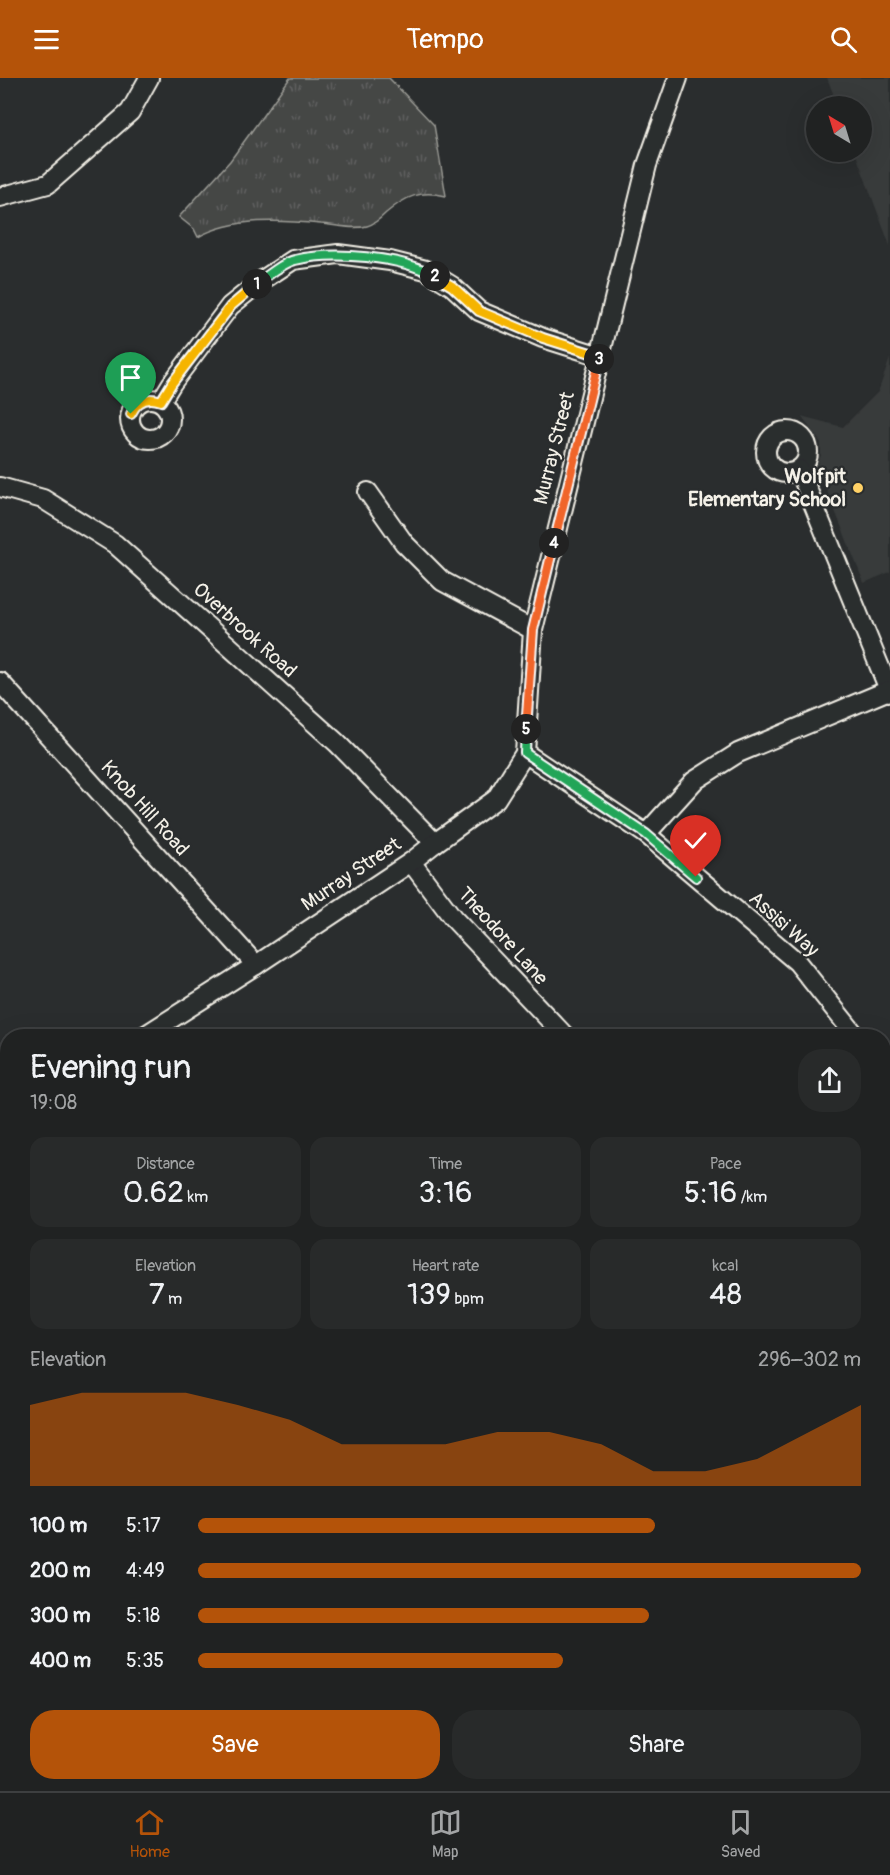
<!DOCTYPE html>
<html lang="en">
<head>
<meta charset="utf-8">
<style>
  body { margin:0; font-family:Pangolin,sans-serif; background:#282a2a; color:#f1f3f6; height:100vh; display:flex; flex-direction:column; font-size:22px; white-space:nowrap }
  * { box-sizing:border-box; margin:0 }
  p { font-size:20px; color:#a2a4a5 }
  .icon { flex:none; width:33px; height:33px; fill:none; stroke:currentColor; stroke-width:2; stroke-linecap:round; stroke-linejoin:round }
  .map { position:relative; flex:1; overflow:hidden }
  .panel { position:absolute; left:0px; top:951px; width:891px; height:762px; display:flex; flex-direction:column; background:#202222; border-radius:24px 24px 0 0; box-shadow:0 6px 24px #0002,0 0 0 2px #3d3f40 }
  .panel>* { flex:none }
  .needle { width:39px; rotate:322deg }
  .controls { position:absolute; left:806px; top:18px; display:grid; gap:12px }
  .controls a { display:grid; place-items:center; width:66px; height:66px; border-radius:50%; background:#202222; box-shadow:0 6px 24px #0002,0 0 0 2px #3d3f40; font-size:30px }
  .pin { position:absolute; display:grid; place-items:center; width:51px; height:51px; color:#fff; margin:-62px -26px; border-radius:50% 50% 50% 0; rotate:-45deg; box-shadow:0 0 6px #0007 }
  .pin .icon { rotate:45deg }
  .km { position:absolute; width:30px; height:30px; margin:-15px; border-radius:50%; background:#222; color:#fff; font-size:16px; line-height:30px; text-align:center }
  .round { display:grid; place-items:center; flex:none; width:63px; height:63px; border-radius:24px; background:#282a2a }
  .head { display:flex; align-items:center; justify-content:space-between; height:102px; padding:0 30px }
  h1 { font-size:33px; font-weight:600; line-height:45px }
  .figures { display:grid; grid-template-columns:repeat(3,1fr); gap:9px; height:102px; padding:6px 30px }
  .figures div { display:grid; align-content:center; border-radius:15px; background:#282a2a; text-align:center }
  .figures b { font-size:30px; font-weight:600 }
  .figures small { font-size:16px; font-weight:400 }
  .figures p { font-size:16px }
  .chart { height:168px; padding:12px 30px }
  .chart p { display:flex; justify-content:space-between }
  .chart svg { width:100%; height:108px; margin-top:6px; fill:#b45309; opacity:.7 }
  .primary-button { display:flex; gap:12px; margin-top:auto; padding:12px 30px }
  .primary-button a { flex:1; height:69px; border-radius:24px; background:#b45309; color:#fff; font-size:24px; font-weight:600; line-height:69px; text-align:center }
  .primary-button a+a { background:#282a2a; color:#f1f3f6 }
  ul { padding:0 30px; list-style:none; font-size:20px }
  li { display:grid; grid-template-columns:96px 72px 1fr; align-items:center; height:45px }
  li i { height:15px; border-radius:8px; background:#b45309 }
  header { display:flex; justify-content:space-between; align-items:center; height:78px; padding:0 30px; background:#b45309; color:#fff; font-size:27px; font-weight:600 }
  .dock { display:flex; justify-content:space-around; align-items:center; height:84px; border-top:2px solid #3d3f40; background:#202222; font-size:16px; color:#a2a4a5 }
  .dock a { display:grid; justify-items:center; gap:3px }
  .dock .selected { color:#b45309 }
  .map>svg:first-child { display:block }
  .built { fill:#373a3a }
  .park { fill:url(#park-tufts); stroke:#9c9c96; stroke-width:1.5 }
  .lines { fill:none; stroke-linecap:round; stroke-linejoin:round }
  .minor-casing { stroke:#f4f1e8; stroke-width:22 }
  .minor { stroke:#2a2d2e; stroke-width:18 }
  .split-1-casing { stroke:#fff; stroke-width:12 }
  .split-2-casing { stroke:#fff; stroke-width:12 }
  .split-3-casing { stroke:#fff; stroke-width:12 }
  .split-4-casing { stroke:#fff; stroke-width:12 }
  .split-5-casing { stroke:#fff; stroke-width:12 }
  .split-6-casing { stroke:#fff; stroke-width:12 }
  .split-7-casing { stroke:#fff; stroke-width:12 }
  .split-1 { stroke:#f5b400; stroke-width:8 }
  .split-2 { stroke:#22a559; stroke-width:8 }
  .split-3 { stroke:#f5b400; stroke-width:8 }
  .split-4 { stroke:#f0652b; stroke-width:8 }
  .split-5 { stroke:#f0652b; stroke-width:8 }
  .split-6 { stroke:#22a559; stroke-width:8 }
  .split-7 { stroke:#22a559; stroke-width:8 }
  .poi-dot { fill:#ffd166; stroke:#2a2d2e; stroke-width:2 }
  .labels { text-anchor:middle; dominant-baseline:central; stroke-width:4.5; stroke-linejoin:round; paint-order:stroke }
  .street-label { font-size:20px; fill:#f4f1e8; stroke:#2a2d2e }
  .poi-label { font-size:20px; font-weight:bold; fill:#f4f1e8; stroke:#2a2d2e; text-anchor:end }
</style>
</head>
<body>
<header><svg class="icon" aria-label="menu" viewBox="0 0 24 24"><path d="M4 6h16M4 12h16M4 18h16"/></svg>Tempo<svg class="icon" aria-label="search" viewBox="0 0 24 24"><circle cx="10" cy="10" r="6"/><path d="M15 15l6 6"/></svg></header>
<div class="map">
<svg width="890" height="1713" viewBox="0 0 890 1713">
  <defs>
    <pattern id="park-tufts" width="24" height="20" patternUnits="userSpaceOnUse" patternTransform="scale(1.5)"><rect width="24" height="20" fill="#444645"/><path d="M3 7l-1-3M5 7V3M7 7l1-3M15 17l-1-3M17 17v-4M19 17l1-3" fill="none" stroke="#606160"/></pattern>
  </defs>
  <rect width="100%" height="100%" fill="#2a2d2e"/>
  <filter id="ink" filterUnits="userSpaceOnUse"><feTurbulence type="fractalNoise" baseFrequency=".0167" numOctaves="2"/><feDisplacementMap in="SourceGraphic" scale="12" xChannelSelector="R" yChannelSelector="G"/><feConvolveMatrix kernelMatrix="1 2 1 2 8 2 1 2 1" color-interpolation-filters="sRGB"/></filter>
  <g filter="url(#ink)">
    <g class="built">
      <path d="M827 0H890V168L855 74H861V28H838Z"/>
      <path d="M890 280V494L864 505 817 388 821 377V365L801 338 843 349 878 314Z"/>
    </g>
    <path class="park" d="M290 0H389L434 47 446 118C420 112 406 118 386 135 381 140 375 146 367 148 353 152 335 147 321 146 281 142 234 139 198 159L194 151 179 139 230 83Z"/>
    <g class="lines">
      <g class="minor-casing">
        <g id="minor">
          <path d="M0 119 48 106 130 34 149 0"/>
          <circle cx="150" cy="341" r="20"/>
          <path d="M161 323 172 305 230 228 261 203 293 182 338 176 390 183 426 192 452 208 479 233 543 260 600 278"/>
          <circle cx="787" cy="374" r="21"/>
          <path d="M799 391 890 614"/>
          <path d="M0 409 43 421 115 466 337 665 435 765"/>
          <path d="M368 414 404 465 442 503 533 552"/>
          <path d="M0 604 256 887"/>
          <path d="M525 675 646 756 797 884 856 958"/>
          <path d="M646 756 694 703 738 675 889 612"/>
          <path d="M411 784 453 840 565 958"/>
          <path d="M144 958 256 887 411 784 435 765 496 721 525 675 533 552 647 87 678 0"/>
          <path d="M884 992 890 999"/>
          <path d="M0 1054 8 1048"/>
          <path d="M0 1272 8 1266"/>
          <path d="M0 1342 8 1347"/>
          <path d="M884 1463 890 1471"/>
          <path d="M308 1706 322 1713"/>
          <path d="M524 1706 528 1713"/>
          <path d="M868 1706 876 1713"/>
          <path d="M183 1713C188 1710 195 1710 200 1713"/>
          <path d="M209 1713 221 1706"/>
          <path d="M423 1713 433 1706"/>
        </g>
      </g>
      <use href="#minor" class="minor"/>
    </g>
  </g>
  <g class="lines" filter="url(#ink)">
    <g class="split-1-casing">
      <path id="split-1" d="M131 336C137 322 148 318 161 323L172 305 231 228 257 206"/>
    </g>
    <g class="split-2-casing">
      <path id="split-2" d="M257 206C265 199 285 184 295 182 332 173 402 178 435 198"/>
    </g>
    <g class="split-3-casing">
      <path id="split-3" d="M435 198 452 208 479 233 543 260 600 278 599 281"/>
    </g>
    <g class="split-4-casing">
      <path id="split-4" d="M554 465 599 281"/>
    </g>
    <g class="split-5-casing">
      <path id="split-5" d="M526 651 533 552 554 465"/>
    </g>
    <g class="split-6-casing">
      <path id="split-6" d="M526 651 525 675 646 756 661 769"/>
    </g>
    <g class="split-7-casing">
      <path id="split-7" d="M661 769 696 799"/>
    </g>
    <use href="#split-1" class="split-1"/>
    <use href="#split-2" class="split-2"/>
    <use href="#split-3" class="split-3"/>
    <use href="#split-4" class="split-4"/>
    <use href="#split-5" class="split-5"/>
    <use href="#split-6" class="split-6"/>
    <use href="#split-7" class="split-7"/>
  </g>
  <circle class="poi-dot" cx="858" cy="410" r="6"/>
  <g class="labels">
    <g class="street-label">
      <text transform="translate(554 370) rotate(-76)">Murray Street</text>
      <text transform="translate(245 552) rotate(42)">Overbrook Road</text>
      <text transform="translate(145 730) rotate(48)">Knob Hill Road</text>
      <text transform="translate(351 796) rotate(-34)">Murray Street</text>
      <text transform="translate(784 846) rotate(42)">Assisi Way</text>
      <text transform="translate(503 858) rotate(48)">Theodore Lane</text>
    </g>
    <g class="poi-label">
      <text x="846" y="398">Wolfpit<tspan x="846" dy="23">Elementary School</tspan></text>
    </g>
  </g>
</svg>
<div class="controls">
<a><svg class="needle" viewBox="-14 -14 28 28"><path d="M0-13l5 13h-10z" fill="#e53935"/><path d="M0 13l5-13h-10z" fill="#a2a4a5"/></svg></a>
</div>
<div class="pin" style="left:131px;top:336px;background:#1e9e55"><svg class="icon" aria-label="arrive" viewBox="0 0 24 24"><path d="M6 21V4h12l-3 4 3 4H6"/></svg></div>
<div class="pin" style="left:696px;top:799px;background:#d93025"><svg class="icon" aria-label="check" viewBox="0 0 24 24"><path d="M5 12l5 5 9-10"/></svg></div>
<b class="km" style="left:257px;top:206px">1</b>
<b class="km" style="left:435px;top:198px">2</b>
<b class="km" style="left:599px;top:281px">3</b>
<b class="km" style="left:554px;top:465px">4</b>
<b class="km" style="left:526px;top:651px">5</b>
<section class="panel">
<div class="head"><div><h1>Evening run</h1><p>19:08</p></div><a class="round"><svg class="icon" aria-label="share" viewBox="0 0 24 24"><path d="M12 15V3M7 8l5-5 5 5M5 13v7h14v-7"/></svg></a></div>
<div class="figures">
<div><p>Distance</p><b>0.62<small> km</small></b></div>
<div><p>Time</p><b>3:16</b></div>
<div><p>Pace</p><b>5:16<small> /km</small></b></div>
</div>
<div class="figures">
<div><p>Elevation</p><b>7<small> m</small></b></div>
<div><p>Heart rate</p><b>139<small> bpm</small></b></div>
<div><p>kcal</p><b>48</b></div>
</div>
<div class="chart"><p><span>Elevation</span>296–302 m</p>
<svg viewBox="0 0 160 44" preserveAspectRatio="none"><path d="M0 44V11L10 6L20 6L30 6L40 11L50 17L60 27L70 27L80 27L90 22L100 22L110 27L120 38L130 38L140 33L150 22L160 11V44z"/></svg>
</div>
<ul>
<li><b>100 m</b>5:17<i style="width:69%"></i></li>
<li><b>200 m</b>4:49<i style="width:100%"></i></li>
<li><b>300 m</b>5:18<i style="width:68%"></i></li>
<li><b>400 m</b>5:35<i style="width:55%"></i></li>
</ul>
<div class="primary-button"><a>Save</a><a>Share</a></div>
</section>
</div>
<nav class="dock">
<a class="selected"><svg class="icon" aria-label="home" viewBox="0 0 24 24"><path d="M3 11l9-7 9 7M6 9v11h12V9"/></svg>Home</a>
<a><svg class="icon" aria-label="map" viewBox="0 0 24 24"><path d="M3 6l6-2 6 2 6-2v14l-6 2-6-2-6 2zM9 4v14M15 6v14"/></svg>Map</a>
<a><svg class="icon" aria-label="saved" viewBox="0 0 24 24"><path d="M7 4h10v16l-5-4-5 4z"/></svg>Saved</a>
</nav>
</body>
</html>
